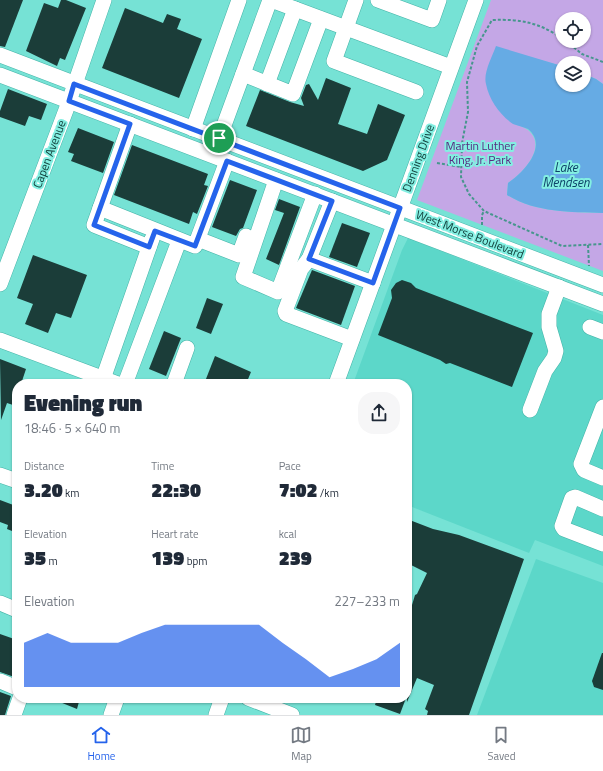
<!DOCTYPE html>
<html lang="en">
<head>
<meta charset="utf-8">
<style>
  body { margin:0; font-family:"Titillium Web",sans-serif; background:#f6f6f7; color:#1f2937; height:100vh; display:flex; flex-direction:column; font-size:15px; white-space:nowrap }
  * { box-sizing:border-box; margin:0 }
  p { font-size:13px; color:#747a83 }
  .icon { flex:none; width:22px; height:22px; fill:none; stroke:currentColor; stroke-width:2; stroke-linecap:round; stroke-linejoin:round }
  .map { position:relative; flex:1; overflow:hidden }
  .side { position:absolute; left:12px; top:379px; width:400px; height:324px; display:flex; flex-direction:column; background:#fff; border-radius:16px; box-shadow:0 1px 3px #0004 }
  .side>* { flex:none }
  .tools { position:absolute; left:555px; top:12px; display:grid; gap:8px }
  .tools a { display:grid; place-items:center; width:36px; height:36px; border-radius:50%; background:#fff; box-shadow:0 1px 3px #0004; font-size:20px }
  .pin { position:absolute; display:grid; place-items:center; width:34px; height:34px; color:#fff; margin:-17px; border:2px solid #fff; border-radius:50%; box-shadow:0 1px 4px #0007 }
  .round { display:grid; place-items:center; flex:none; width:42px; height:42px; border-radius:16px; background:#f6f6f7 }
  .headline { display:flex; align-items:center; justify-content:space-between; height:68px; padding:0 12px }
  h1 { font-size:22px; font-weight:800; line-height:30px }
  .stats { display:grid; grid-template-columns:repeat(3,1fr); gap:6px; height:68px; padding:4px 12px }
  .stats div { display:grid; align-content:center }
  .stats b { font-size:20px; font-weight:800 }
  .stats small { font-size:11px; font-weight:400 }
  .stats p { font-size:11px }
  .chart { height:112px; padding:8px 12px }
  .chart p { display:flex; justify-content:space-between }
  .chart svg { width:100%; height:72px; margin-top:4px; fill:#2563eb; opacity:.7 }
  .tabs { display:flex; justify-content:space-around; align-items:center; height:56px; border-top:1px solid #e0e1e3; background:#fff; font-size:11px; color:#747a83 }
  .tabs a { display:grid; justify-items:center; gap:2px }
  .tabs .current { color:#2563eb }
  .map>svg:first-child { display:block }
  .built { fill:#5cd7c9 }
  .green { fill:#c4a7e6; fill-rule:evenodd }
  .water { fill:#66abe4 }
  .building { fill:#1b3d39 }
  .lines { fill:none; stroke-linecap:round; stroke-linejoin:round }
  .minor-casing { stroke:#43b3a7; stroke-width:16 }
  .path { stroke:#47968d; stroke-width:2; stroke-dasharray:3 2; stroke-linecap:butt }
  .minor { stroke:#fff; stroke-width:15 }
  .route-casing { stroke:#fff; stroke-width:8 }
  .route { stroke:#2563eb; stroke-width:5 }
  .labels { text-anchor:middle; dominant-baseline:central; stroke-width:4; stroke-linejoin:round; paint-order:stroke }
  .park-label { font-size:12px; fill:#572a7f; stroke:#83efe2 }
  .street-label { font-size:12px; fill:#12423d; stroke:#83efe2 }
  .water-label { font-size:13px; font-style:italic; fill:#0d4267; stroke:#83efe2 }
</style>
</head>
<body>
<div class="map">
<svg width="603" height="715" viewBox="0 0 603 715">
  <rect width="100%" height="100%" fill="#76e2d5"/>
  <g class="built">
    <path d="M408 238 603 315V566L535 540 529 553 407 505V384H353L402 250Z"/>
    <path d="M536 559 603 583V715H477Z"/>
  </g>
  <path class="green" d="M491 0H603V84L596 79 584 74V63H562V66L526 56 514 124C518 125 524 127 528 130 548 147 523 173 508 183L507 195C536 213 570 212 603 213V271L417 200ZM562 19H584V41H562Z"/>
  <path class="water" d="M496 46 562 66V85H584V74L596 79 603 84V213C570 212 536 213 507 195L508 183C523 173 549 146 528 129 524 127 518 126 513 124 500 115 489 100 486 84 483 73 492 57 496 46Z"/>
  <g class="building">
    <path d="M0 0H23L5 47 0 46Z"/>
    <path d="M61 0H66L86 8 65 60 60 58 57 66 26 51 44 3 58 8Z"/>
    <path d="M125 8 163 23 167 14 181 19 177 29 202 39 179 98 102 68Z"/>
    <path d="M326 78 351 88 338 124 367 134 378 104 405 115 387 160 363 171 246 126 260 90 290 102 304 106 301 98 306 85 309 84 318 100Z"/>
    <path d="M8 89 47 104 41 120 29 116 25 126 0 117V111Z"/>
    <path d="M78 128 114 142 103 173 71 161 74 154 68 152Z"/>
    <path d="M132 145 208 174 204 185 208 186 197 214 193 212 189 224 114 195Z"/>
    <path d="M230 180 257 190 243 228 240 229 236 236 212 227Z"/>
    <path d="M279 199 300 207 279 265 266 259 284 213 275 210Z"/>
    <path d="M342 223 370 233 357 267 329 257Z"/>
    <path d="M33 255 87 275 71 318 56 313 48 333 25 324 33 304 17 298Z"/>
    <path d="M312 270 355 286 341 325 296 308Z"/>
    <path d="M402 280 411 283 416 288 533 333 512 387 450 363 446 364 440 360 378 335 392 298 391 290 396 283Z"/>
    <path d="M207 298 223 304 211 334 196 328Z"/>
    <path d="M164 331 181 338 166 376 149 369Z"/>
    <path d="M215 356 251 372 246 384H204Z"/>
    <path d="M0 359 26 369 21 384H17V393L13 405 7 403 1 420Z"/>
    <path d="M0 500 16 506 17 505V533L7 529 8 525 0 522Z"/>
    <path d="M407 519 433 529 459 535 524 559 469 715H427L428 711 425 709 434 685 417 678 407 702V611L412 605 415 595 417 594 427 573 407 563Z"/>
    <path d="M0 634 17 640V678L0 672Z"/>
    <path d="M602 653H603V690L594 687 592 681Z"/>
    <path d="M0 692 11 696 5 715H0Z"/>
    <path d="M50 698H80L77 709Z"/>
    <path d="M377 698H406L400 714 375 705Z"/>
  </g>
  <g class="lines">
    <g class="minor-casing">
      <g id="minor">
        <path d="M271 0 451 67"/>
        <path d="M356 0 334 61 416 92"/>
        <path d="M378 0 432 20 439 0"/>
        <path d="M0 55 603 285"/>
        <path d="M243 74 293 94 321 19"/>
        <path d="M0 75 603 304"/>
        <path d="M267 84 295 9"/>
        <path d="M130 124 94 225 149 247"/>
        <path d="M193 129 239 0"/>
        <path d="M219 139 270 0"/>
        <path d="M276 180 243 277 278 292 315 194"/>
        <path d="M332 201 309 259 301 269 285 311 286 314 352 339"/>
        <path d="M100 208 195 246 227 161"/>
        <path d="M198 239 239 255 246 236"/>
        <path d="M309 259 373 283"/>
        <path d="M0 284 66 110 104 0"/>
        <path d="M590 327 603 332"/>
        <path d="M0 340 118 384"/>
        <path d="M103 379 152 239"/>
        <path d="M125 384 179 241"/>
        <path d="M174 384 187 348"/>
        <path d="M336 384 476 0"/>
        <path d="M603 407 581 464 584 470 603 478"/>
        <path d="M530 410 545 371 554 358 556 351 549 327V314L559 287"/>
        <path d="M0 475 17 481"/>
        <path d="M603 509 575 497 572 498 562 526 564 529 603 544"/>
        <path d="M0 603 17 610"/>
        <path d="M0 681 17 688"/>
        <path d="M248 698 292 715"/>
        <path d="M14 715 20 698"/>
        <path d="M111 715 117 698"/>
        <path d="M216 715 222 698"/>
      </g>
    </g>
    <g class="path">
      <path d="M562 38C537 22 521 19 492 20L477 46 467 82 468 112 462 143 461 177 469 194 484 211 562 246 603 244"/>
      <path d="M566 41 582 54 603 62"/>
      <path d="M437 163 461 167"/>
      <path d="M482 225V215L484 211"/>
      <path d="M588 245 589 266"/>
    </g>
    <use href="#minor" class="minor"/>
  </g>
  <g class="lines">
    <g class="route-casing">
      <path id="route" d="M74 84 400 208 373 283 309 259 332 201 227 161 195 246 155 231 149 247 94 225 130 124 69 101Z"/>
    </g>
    <use href="#route" class="route"/>
  </g>
  <g class="labels">
    <g class="park-label">
      <text x="480" y="145">Martin Luther<tspan x="480" dy="14">King, Jr. Park</tspan></text>
    </g>
    <g class="street-label">
      <text transform="translate(49 154) rotate(-69)">Capen Avenue</text>
      <text transform="translate(418 158) rotate(-70)">Denning Drive</text>
      <text transform="translate(470 234) rotate(21)">West Morse Boulevard</text>
    </g>
    <g class="water-label">
      <text x="566" y="167">Lake<tspan x="566" dy="15">Mendsen</tspan></text>
    </g>
  </g>
</svg>
<div class="tools">
<a><svg class="icon" aria-label="locate" viewBox="0 0 24 24"><circle cx="12" cy="12" r="6"/><path d="M12 2v4M12 18v4M2 12h4M18 12h4"/></svg></a>
<a><svg class="icon" aria-label="layers" viewBox="0 0 24 24"><path d="M12 4l9 5-9 5-9-5zM3 14l9 5 9-5"/></svg></a>
</div>
<div class="pin" style="left:219px;top:138px;background:#1e9e55"><svg class="icon" aria-label="arrive" viewBox="0 0 24 24"><path d="M6 21V4h12l-3 4 3 4H6"/></svg></div>
<section class="side">
<div class="headline"><div><h1>Evening run</h1><p>18:46 · 5 × 640 m</p></div><a class="round"><svg class="icon" aria-label="share" viewBox="0 0 24 24"><path d="M12 15V3M7 8l5-5 5 5M5 13v7h14v-7"/></svg></a></div>
<div class="stats">
<div><p>Distance</p><b>3.20<small> km</small></b></div>
<div><p>Time</p><b>22:30</b></div>
<div><p>Pace</p><b>7:02<small> /km</small></b></div>
</div>
<div class="stats">
<div><p>Elevation</p><b>35<small> m</small></b></div>
<div><p>Heart rate</p><b>139<small> bpm</small></b></div>
<div><p>kcal</p><b>239</b></div>
</div>
<div class="chart"><p><span>Elevation</span>227–233 m</p>
<svg viewBox="0 0 160 44" preserveAspectRatio="none"><path d="M0 44V17L10 11L20 17L30 17L40 17L50 11L60 6L70 6L80 6L90 6L100 6L110 17L120 27L130 38L140 33L150 27L160 17V44z"/></svg>
</div>
</section>
</div>
<nav class="tabs">
<a class="current"><svg class="icon" aria-label="home" viewBox="0 0 24 24"><path d="M3 11l9-7 9 7M6 9v11h12V9"/></svg>Home</a>
<a><svg class="icon" aria-label="map" viewBox="0 0 24 24"><path d="M3 6l6-2 6 2 6-2v14l-6 2-6-2-6 2zM9 4v14M15 6v14"/></svg>Map</a>
<a><svg class="icon" aria-label="saved" viewBox="0 0 24 24"><path d="M7 4h10v16l-5-4-5 4z"/></svg>Saved</a>
</nav>
</body>
</html>
